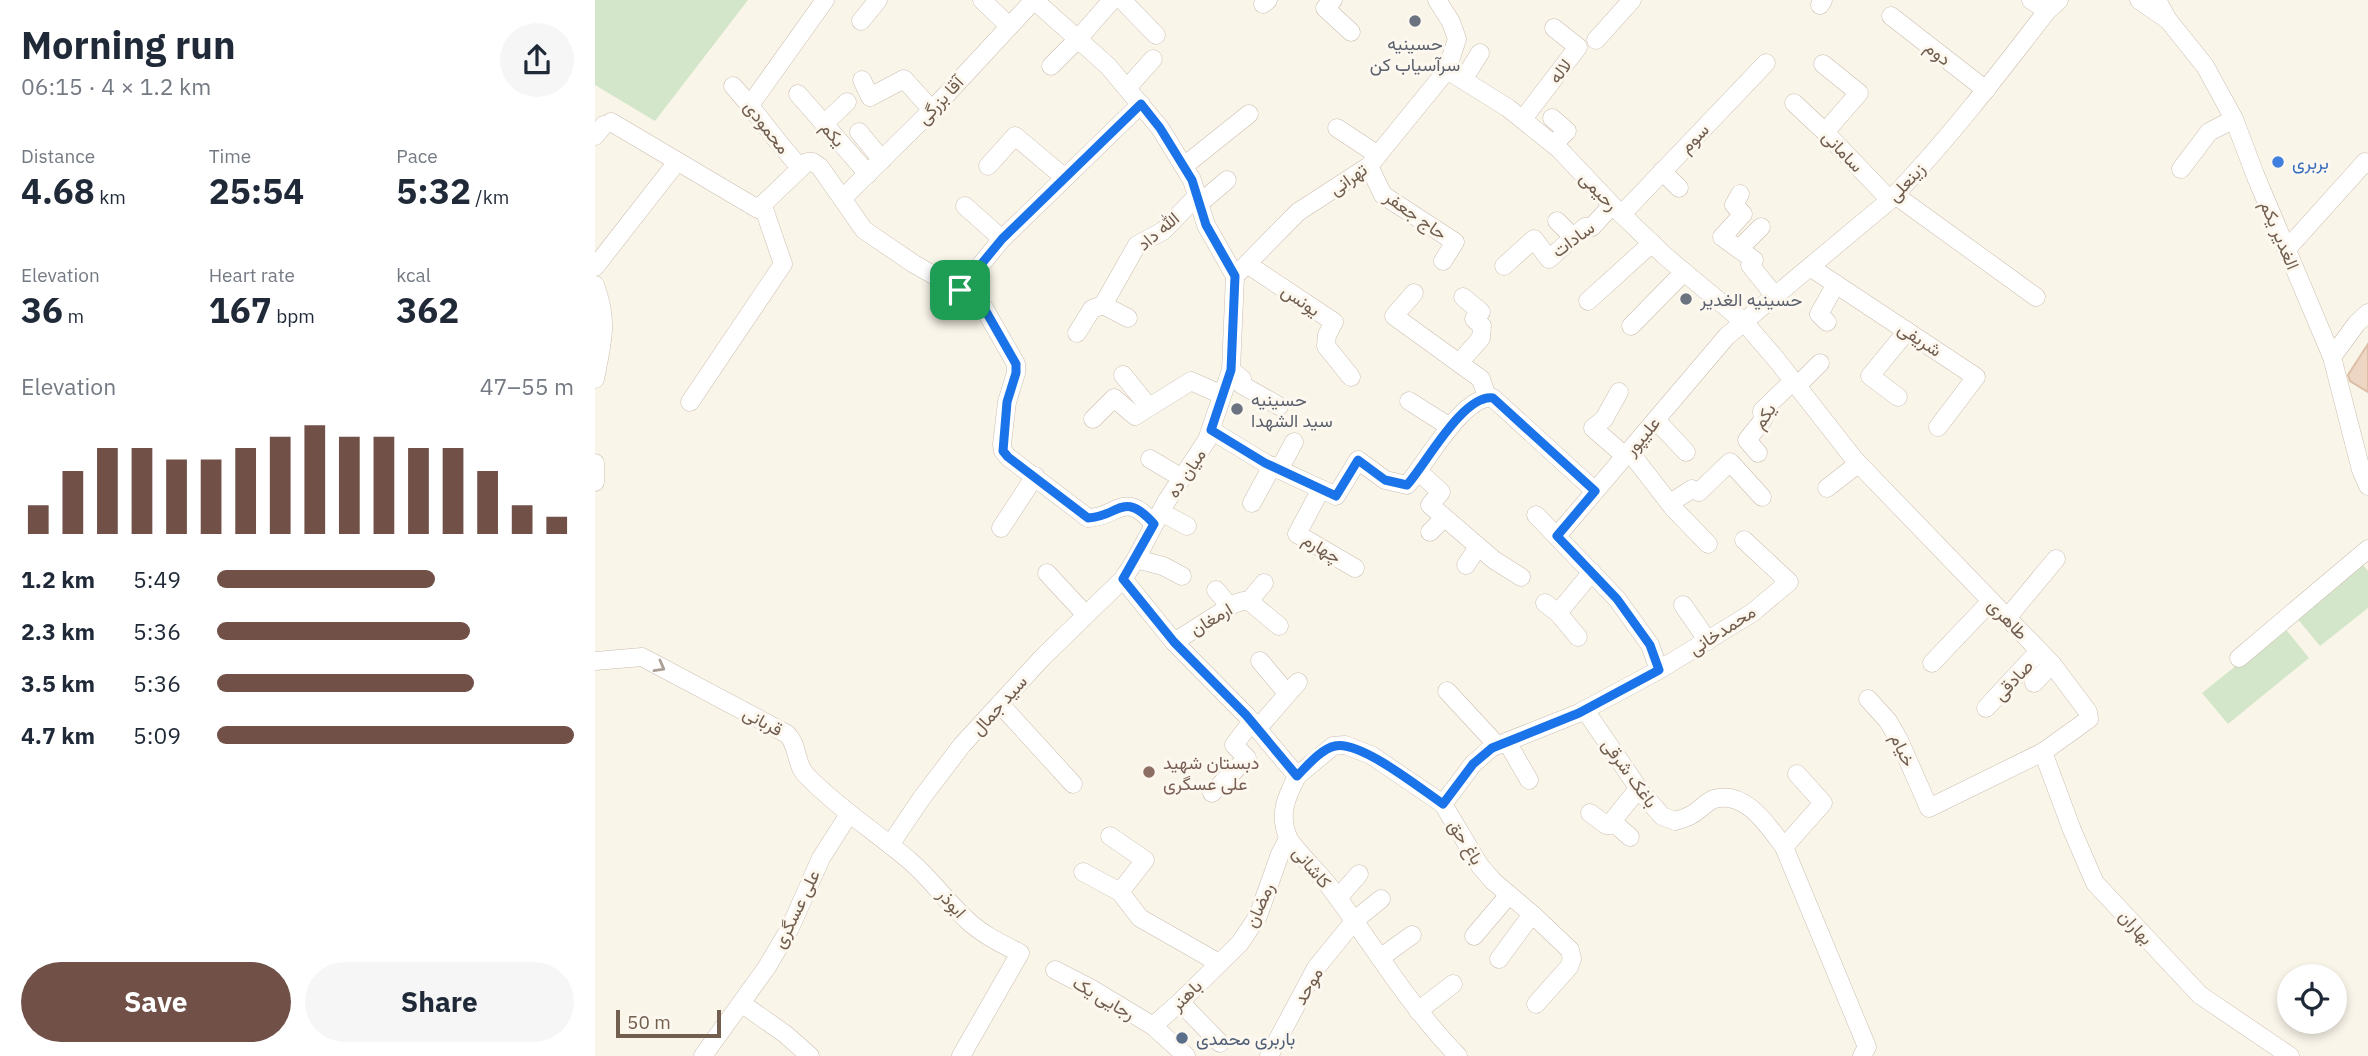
<!DOCTYPE html>
<html lang="en">
<head>
<meta charset="utf-8">
<style>
  body { margin:0; font-family:"IBM Plex Sans",Vazirmatn,sans-serif; background:#f6f6f7; color:#1f2937; height:100vh; display:flex; flex-direction:column; font-size:26px; white-space:nowrap }
  * { box-sizing:border-box; margin:0 }
  p { font-size:23px; color:#747a83 }
  .icon { flex:none; width:38px; height:38px; fill:none; stroke:currentColor; stroke-width:2; stroke-linecap:round; stroke-linejoin:round }
  .map { position:relative; flex:1; overflow:hidden }
  .drawer { display:flex; flex-direction:column; background:#fff; width:595px }
  .drawer>* { flex:none }
  .tools { position:absolute; left:1682px; top:964px; display:grid; gap:14px }
  .tools a { display:grid; place-items:center; width:70px; height:70px; border-radius:50%; background:#fff; box-shadow:0 4px 10px #0003; font-size:35px }
  .scale { position:absolute; left:21px; bottom:18px; width:105px; box-sizing:border-box; padding-left:7px; border:4px solid #725e4f; border-top:0; font-size:19px; line-height:24px; white-space:nowrap; color:#725e4f; -webkit-text-stroke:5px #fdf8ef; paint-order:stroke }
  .pin { position:absolute; display:grid; place-items:center; width:60px; height:60px; color:#fff; margin:-30px; border-radius:14px; box-shadow:0 4px 10px #0006 }
  .round { display:grid; place-items:center; flex:none; width:74px; height:74px; border-radius:37px; background:#f6f6f7 }
  .summary { display:flex; align-items:center; justify-content:space-between; height:119px; padding:0 21px }
  h1 { font-size:38px; font-weight:800; line-height:52px }
  .metrics { display:grid; grid-template-columns:repeat(3,1fr); gap:10px; height:119px; padding:7px 21px }
  .metrics div { display:grid; align-content:center }
  .metrics b { font-size:35px; font-weight:800 }
  .metrics small { font-size:19px; font-weight:400 }
  .metrics p { font-size:19px }
  .chart { height:196px; padding:14px 21px }
  .chart p { display:flex; justify-content:space-between }
  .chart svg { width:100%; height:126px; margin-top:7px; stroke:#715048; stroke-width:6 }
  .primary-button { display:flex; gap:14px; margin-top:auto; padding:14px 21px }
  .primary-button a { flex:1; height:80px; border-radius:42px; background:#715048; color:#fff; font-size:28px; font-weight:800; line-height:80px; text-align:center }
  .primary-button a+a { background:#f6f6f7; color:#1f2937 }
  ul { padding:0 21px; list-style:none; font-size:23px }
  li { display:grid; grid-template-columns:112px 84px 1fr; align-items:center; height:52px }
  li i { height:18px; border-radius:9px; background:#715048 }
  main { display:flex; flex:1; min-height:0 }
  .map>svg:first-child { display:block }
  .green { fill:#d3e6c9 }
  .building { fill:#edd6c3; stroke:#ddbea6; stroke-width:2 }
  .lines { fill:none; stroke-linecap:round; stroke-linejoin:round }
  .minor-casing { stroke:#cbbdb0; stroke-width:19 }
  .minor { stroke:#fff; stroke-width:18 }
  .oneway { stroke:#aa9e95 }
  .route-casing { stroke:#fff; stroke-width:14 }
  .route { stroke:#1a73e8; stroke-width:9 }
  .worship-dot { fill:#6b7280; stroke:#fdf8ef; stroke-width:2.5 }
  .shop-dot { fill:#3f7fe0; stroke:#fdf8ef; stroke-width:2.5 }
  .education-dot { fill:#8d6e63; stroke:#fdf8ef; stroke-width:2.5 }
  .service-dot { fill:#5c6f8a; stroke:#fdf8ef; stroke-width:2.5 }
  .labels { text-anchor:middle; dominant-baseline:central; stroke-width:6; stroke-linejoin:round; paint-order:stroke }
  .worship-label { font-size:18px; fill:#5b616d; stroke:#fdf8ef; text-anchor:start }
  .street-label { font-size:18px; fill:#725e4f; stroke:#fdf8ef }
  .shop-label { font-size:18px; fill:#366cbe; stroke:#fdf8ef; text-anchor:start }
  .education-label { font-size:18px; fill:#785e54; stroke:#fdf8ef; text-anchor:start }
  .service-label { font-size:18px; fill:#4e5e75; stroke:#fdf8ef; text-anchor:start }
</style>
</head>
<body>
<main>
<section class="drawer">
<div class="summary"><div><h1>Morning run</h1><p>06:15 · 4 × 1.2 km</p></div><a class="round"><svg class="icon" aria-label="share" viewBox="0 0 24 24"><path d="M12 15V3M7 8l5-5 5 5M5 13v7h14v-7"/></svg></a></div>
<div class="metrics">
<div><p>Distance</p><b>4.68<small> km</small></b></div>
<div><p>Time</p><b>25:54</b></div>
<div><p>Pace</p><b>5:32<small> /km</small></b></div>
</div>
<div class="metrics">
<div><p>Elevation</p><b>36<small> m</small></b></div>
<div><p>Heart rate</p><b>167<small> bpm</small></b></div>
<div><p>kcal</p><b>362</b></div>
</div>
<div class="chart"><p><span>Elevation</span>47–55 m</p>
<svg viewBox="0 0 160 44" preserveAspectRatio="none"><path d="M5 44V34M15 44V22M25 44V14M35 44V14M45 44V18M55 44V18M65 44V14M75 44V10M85 44V6M95 44V10M105 44V10M115 44V14M125 44V14M135 44V22M145 44V34M155 44V38"/></svg>
</div>
<ul>
<li><b>1.2 km</b>5:49<i style="width:61%"></i></li>
<li><b>2.3 km</b>5:36<i style="width:71%"></i></li>
<li><b>3.5 km</b>5:36<i style="width:72%"></i></li>
<li><b>4.7 km</b>5:09<i style="width:100%"></i></li>
</ul>
<div class="primary-button"><a>Save</a><a>Share</a></div>
</section>
<div class="map">
<svg width="1773" height="1056" viewBox="0 0 1773 1056">
  <rect width="100%" height="100%" fill="#faf5e9"/>
  <g class="green">
    <path d="M0 0H153L60 121 0 85Z"/>
    <path d="M1768 565 1773 571V608L1725 646 1701 617Z"/>
    <path d="M1689 627 1714 658 1633 724 1607 693Z"/>
  </g>
  <path class="building" d="M1773 344V392L1755 381 1753 375Z"/>
  <g class="lines">
    <g class="minor-casing">
      <g id="minor">
        <path d="M387 0 414 26"/>
        <path d="M527 0 561 35"/>
        <path d="M738 0 730 8 756 32"/>
        <path d="M1436 0 1452 11"/>
        <path d="M1544 0 1570 18"/>
        <path d="M1562 0 1573 20 1610 66 1639 119 1661 177 1737 357 1766 470 1773 486"/>
        <path d="M668 4 673 0"/>
        <path d="M1225 5 1228 0"/>
        <path d="M1296 16 1391 90"/>
        <path d="M266 21 283 0"/>
        <path d="M1001 40 1037 0"/>
        <path d="M1228 64 1264 93 1230 132"/>
        <path d="M456 66 483 39 517 0"/>
        <path d="M852 70 913 108 964 149 1017 205 1070 256 1149 322 1181 359 1260 460 1457 664 1493 712 1494 719 1448 752 1334 808 1304 740 1293 721 1273 699"/>
        <path d="M267 80 275 97 309 79 337 110"/>
        <path d="M868 80 885 53"/>
        <path d="M138 86C162 112 181 142 205 167"/>
        <path d="M532 88 558 59"/>
        <path d="M203 94 273 174"/>
        <path d="M1199 103 1230 132 1295 200"/>
        <path d="M155 105 230 0"/>
        <path d="M957 118 972 131 959 144"/>
        <path d="M928 119 983 47 959 28"/>
        <path d="M16 122 163 209 212 162H218L225 167 269 230 319 264 365 290 389 308 421 364V373L412 402 407 444 408 451 413 457 493 518C524 517 528 489 559 524"/>
        <path d="M229 124 252 102"/>
        <path d="M742 128 783 155"/>
        <path d="M264 132 287 160"/>
        <path d="M0 136 9 125"/>
        <path d="M393 166 420 136 470 178"/>
        <path d="M589 166 654 114"/>
        <path d="M774 166 788 195 860 242 848 261"/>
        <path d="M1586 169 1614 132 1639 119"/>
        <path d="M1067 171 1084 188"/>
        <path d="M1145 194 1139 205 1148 214 1127 237 1159 260 1155 265 1180 296"/>
        <path d="M1300 195 1441 297"/>
        <path d="M248 198 337 110 439 0 513 66 565 128 597 180 611 225 640 276"/>
        <path d="M604 204 632 180"/>
        <path d="M370 206 407 239"/>
        <path d="M1027 214 1171 63"/>
        <path d="M962 221 978 237"/>
        <path d="M1144 249 1166 227"/>
        <path d="M1691 250 1770 162 1773 164"/>
        <path d="M652 264 739 322 732 335 731 346 756 377"/>
        <path d="M909 266 939 239 954 259 990 227H997L1017 205"/>
        <path d="M0 267 82 162"/>
        <path d="M1215 267 1381 377 1343 427"/>
        <path d="M640 276 703 212 774 166 852 70 862 39 856 22 842 0"/>
        <path d="M0 285C14 322 7 342 0 379"/>
        <path d="M365 290 407 239 546 104"/>
        <path d="M819 293 799 316 886 379 892 397"/>
        <path d="M993 301 1057 243"/>
        <path d="M508 305 542 245 568 231 602 196"/>
        <path d="M508 305 533 318"/>
        <path d="M1232 322 1224 314 1241 284"/>
        <path d="M1036 326 1089 272"/>
        <path d="M482 333 497 309 508 305"/>
        <path d="M1737 357 1762 323 1773 313"/>
        <path d="M864 363 886 338 887 326 879 319 886 312 868 297"/>
        <path d="M636 370 647 379V385L684 406"/>
        <path d="M528 375 554 407"/>
        <path d="M1202 386 1225 363"/>
        <path d="M1024 392 1009 419 998 428 1030 456"/>
        <path d="M1303 397 1275 376 1312 331"/>
        <path d="M814 401 855 427"/>
        <path d="M95 402 188 264 168 206"/>
        <path d="M498 419 519 398 540 416 596 381 627 395"/>
        <path d="M1061 420 1091 452"/>
        <path d="M616 430 670 463 741 496 763 460 790 480 812 485C831 464 868 394 898 398L1000 491"/>
        <path d="M1034 451 1079 509 1113 544"/>
        <path d="M1163 453 1152 440 1168 420 1167 411 1198 381"/>
        <path d="M555 459 587 478"/>
        <path d="M0 463V482"/>
        <path d="M684 470 699 442"/>
        <path d="M824 472 846 492 835 505 899 560 926 577"/>
        <path d="M1232 488 1263 464"/>
        <path d="M726 489 702 534 760 568"/>
        <path d="M657 503 677 466"/>
        <path d="M1075 503 1097 489 1104 492 1135 462 1167 497"/>
        <path d="M566 512 592 526"/>
        <path d="M941 515 1022 599 1055 645 1064 670"/>
        <path d="M406 528 440 476"/>
        <path d="M835 532 849 518"/>
        <path d="M962 536 1132 336 1295 200C1352 141 1402 76 1452 11L1464 0"/>
        <path d="M541 559 568 566 587 576"/>
        <path d="M871 565 883 547"/>
        <path d="M452 573 490 614"/>
        <path d="M528 579 579 642 651 715 702 776C692 796 683 814 693 837 697 847 725 874 734 886 777 943 813 1005 863 1056"/>
        <path d="M621 590 635 607"/>
        <path d="M654 601 684 626"/>
        <path d="M654 601 669 583"/>
        <path d="M950 603 963 613 983 637"/>
        <path d="M1088 605 1113 641"/>
        <path d="M963 613 997 572"/>
        <path d="M1412 618 1461 559"/>
        <path d="M579 642 639 604 648 601H654"/>
        <path d="M1644 658 1773 549"/>
        <path d="M0 661 47 657 192 734C204 746 200 765 212 776 243 808 281 832 315 861 336 879 351 901 371 919 386 934 407 944 425 953L366 1056"/>
        <path d="M665 661 692 693"/>
        <path d="M1337 663 1396 601"/>
        <path d="M1439 683 1457 664"/>
        <path d="M852 691 902 745"/>
        <path d="M405 704 478 784"/>
        <path d="M1391 708 1444 651"/>
        <path d="M990 710 1046 792 1067 816 1080 821C1086 819 1091 818 1096 815 1104 811 1111 802 1119 799 1151 790 1173 826 1189 847L1272 1047 1267 1056"/>
        <path d="M663 728 703 682"/>
        <path d="M912 742 934 780"/>
        <path d="M1448 752 1477 830 1500 883 1605 995 1695 1056"/>
        <path d="M702 776 738 746 750 745 776 755 848 804 885 866 898 881 937 914 975 950 977 959 974 967 941 1004"/>
        <path d="M617 793 652 758 639 745 657 721"/>
        <path d="M848 804 878 764 896 748 984 713 1064 670 1157 613 1194 582 1149 540"/>
        <path d="M995 813 1011 825 1020 824 1035 837"/>
        <path d="M1014 825 1044 788"/>
        <path d="M515 836 550 860 525 892"/>
        <path d="M295 845 326 799 367 745 447 658 528 579 541 559 571 502 612 440 636 370 640 276"/>
        <path d="M1189 847 1228 803 1202 774"/>
        <path d="M488 872 525 892 545 918 624 963"/>
        <path d="M743 898 764 874"/>
        <path d="M879 936 913 896"/>
        <path d="M785 958 817 935"/>
        <path d="M904 959 937 914"/>
        <path d="M460 970 495 988 558 1026 591 1056"/>
        <path d="M585 1002 625 1043"/>
        <path d="M146 1003 190 1034 215 1056"/>
        <path d="M823 1011 858 984"/>
        <path d="M558 1026 585 1002 645 943 663 916 685 854 693 839"/>
        <path d="M108 1056 172 967 195 928 226 858 254 814"/>
        <path d="M674 1056 721 968 760 920 786 899"/>
      </g>
    </g>
    <use href="#minor" class="minor"/>
  </g>
  <defs><path id="oneway-chevron" d="M-2-3.5L2.5 0L-2 3.5" fill="none" stroke-width="1.6" stroke-linecap="round" stroke-linejoin="round" transform="scale(1.75)"/></defs>
  <use class="oneway" href="#oneway-chevron" transform="translate(65 667) rotate(29)"/>
  <g class="lines">
    <g class="route-casing">
      <path id="route" d="M546 104 565 128 597 180 611 225 640 276 636 370 616 430 670 463 741 496 763 460 790 480 812 485C831 464 868 394 898 398L1000 491 962 536 1022 599 1055 645 1064 670 984 713 897 748 878 764 848 804C826 789 765 740 740 746 726 749 712 766 702 776L651 715 579 642 528 579 559 524C528 489 524 517 493 518L413 457 408 451 412 402 421 373V364L389 308 365 290 407 239Z"/>
    </g>
    <use href="#route" class="route"/>
  </g>
  <g class="worship-dot">
    <circle cx="820" cy="21" r="7"/>
    <circle cx="1091" cy="299" r="7"/>
    <circle cx="642" cy="409" r="7"/>
  </g>
  <circle class="shop-dot" cx="1683" cy="162" r="7"/>
  <circle class="education-dot" cx="554" cy="772" r="7"/>
  <circle class="service-dot" cx="587" cy="1038" r="7"/>
  <g class="labels">
    <g class="worship-label">
      <text x="820" y="43" text-anchor="middle">حسینیه<tspan x="820" dy="21">سرآسیاب کن</tspan></text>
      <text x="1105" y="299">حسینیه الغدیر</text>
      <text x="656" y="399">حسینیه<tspan x="656" dy="21">سید الشهدا</tspan></text>
    </g>
    <g class="street-label">
      <text transform="translate(1343 53) rotate(38)">دوم</text>
      <text transform="translate(965 71) rotate(-52)">لاله</text>
      <text transform="translate(345 100) rotate(-47)">آقا بزرگی</text>
      <text transform="translate(172 127) rotate(52)">محمودی</text>
      <text transform="translate(238 134) rotate(49)">یکم</text>
      <text transform="translate(1099 138) rotate(-46)">سوم</text>
      <text transform="translate(1248 151) rotate(46)">سامانی</text>
      <text transform="translate(753 179) rotate(-35)">تهرانی</text>
      <text transform="translate(1311 182) rotate(-47)">زینعلی</text>
      <text transform="translate(1004 191) rotate(46)">رحیمی</text>
      <text transform="translate(821 215) rotate(35)">حاج جعفر</text>
      <text transform="translate(563 231) rotate(-40)">الله داد</text>
      <text transform="translate(1685 235) rotate(67)">الغدیر یکم</text>
      <text transform="translate(978 239) rotate(-36)">سادات</text>
      <text transform="translate(706 300) rotate(34)">یونس</text>
      <text transform="translate(1325 339) rotate(33)">شریفی</text>
      <text transform="translate(1169 416) rotate(-57)">یکم</text>
      <text transform="translate(1047 436) rotate(-50)">علیپور</text>
      <text transform="translate(591 473) rotate(-56)">میان ده</text>
      <text transform="translate(727 548) rotate(31)">چهارم</text>
      <text transform="translate(616 619) rotate(-31)">ارمغان</text>
      <text transform="translate(1413 619) rotate(46)">طاهری</text>
      <text transform="translate(1127 630) rotate(-33)">محمدخانی</text>
      <text transform="translate(1418 680) rotate(-47)">صادقی</text>
      <text transform="translate(404 705) rotate(-48)">سید جمال</text>
      <text transform="translate(168 721) rotate(28)">قربانی</text>
      <text transform="translate(1308 750) rotate(65)">خیام</text>
      <text transform="translate(1035 773) rotate(54)">باغک شرقی</text>
      <text transform="translate(871 842) rotate(58)">باغ حق</text>
      <text transform="translate(717 867) rotate(50)">کاشانی</text>
      <text transform="translate(357 903) rotate(48)">ابوذر</text>
      <text transform="translate(664 905) rotate(-66)">رمضان</text>
      <text transform="translate(201 909) rotate(-64)">علی عسگری</text>
      <text transform="translate(1541 927) rotate(47)">بهاران</text>
      <text transform="translate(713 986) rotate(-60)">موحد</text>
      <text transform="translate(591 995) rotate(-44)">باهنر</text>
      <text transform="translate(509 998) rotate(30)">رجایی یک</text>
    </g>
    <g class="shop-label">
      <text x="1697" y="162">بربری</text>
    </g>
    <g class="education-label">
      <text x="568" y="762">دبستان شهید<tspan x="568" dy="21">علی عسگری</tspan></text>
    </g>
    <g class="service-label">
      <text x="601" y="1038">باربری محمدی</text>
    </g>
  </g>
</svg>
<div class="tools">
<a><svg class="icon" aria-label="locate" viewBox="0 0 24 24"><circle cx="12" cy="12" r="6"/><path d="M12 2v4M12 18v4M2 12h4M18 12h4"/></svg></a>
</div>
<div class="scale">50 m</div>
<div class="pin" style="left:365px;top:290px;background:#1e9e55"><svg class="icon" aria-label="arrive" viewBox="0 0 24 24"><path d="M6 21V4h12l-3 4 3 4H6"/></svg></div>
</div>
</main>
</body>
</html>
